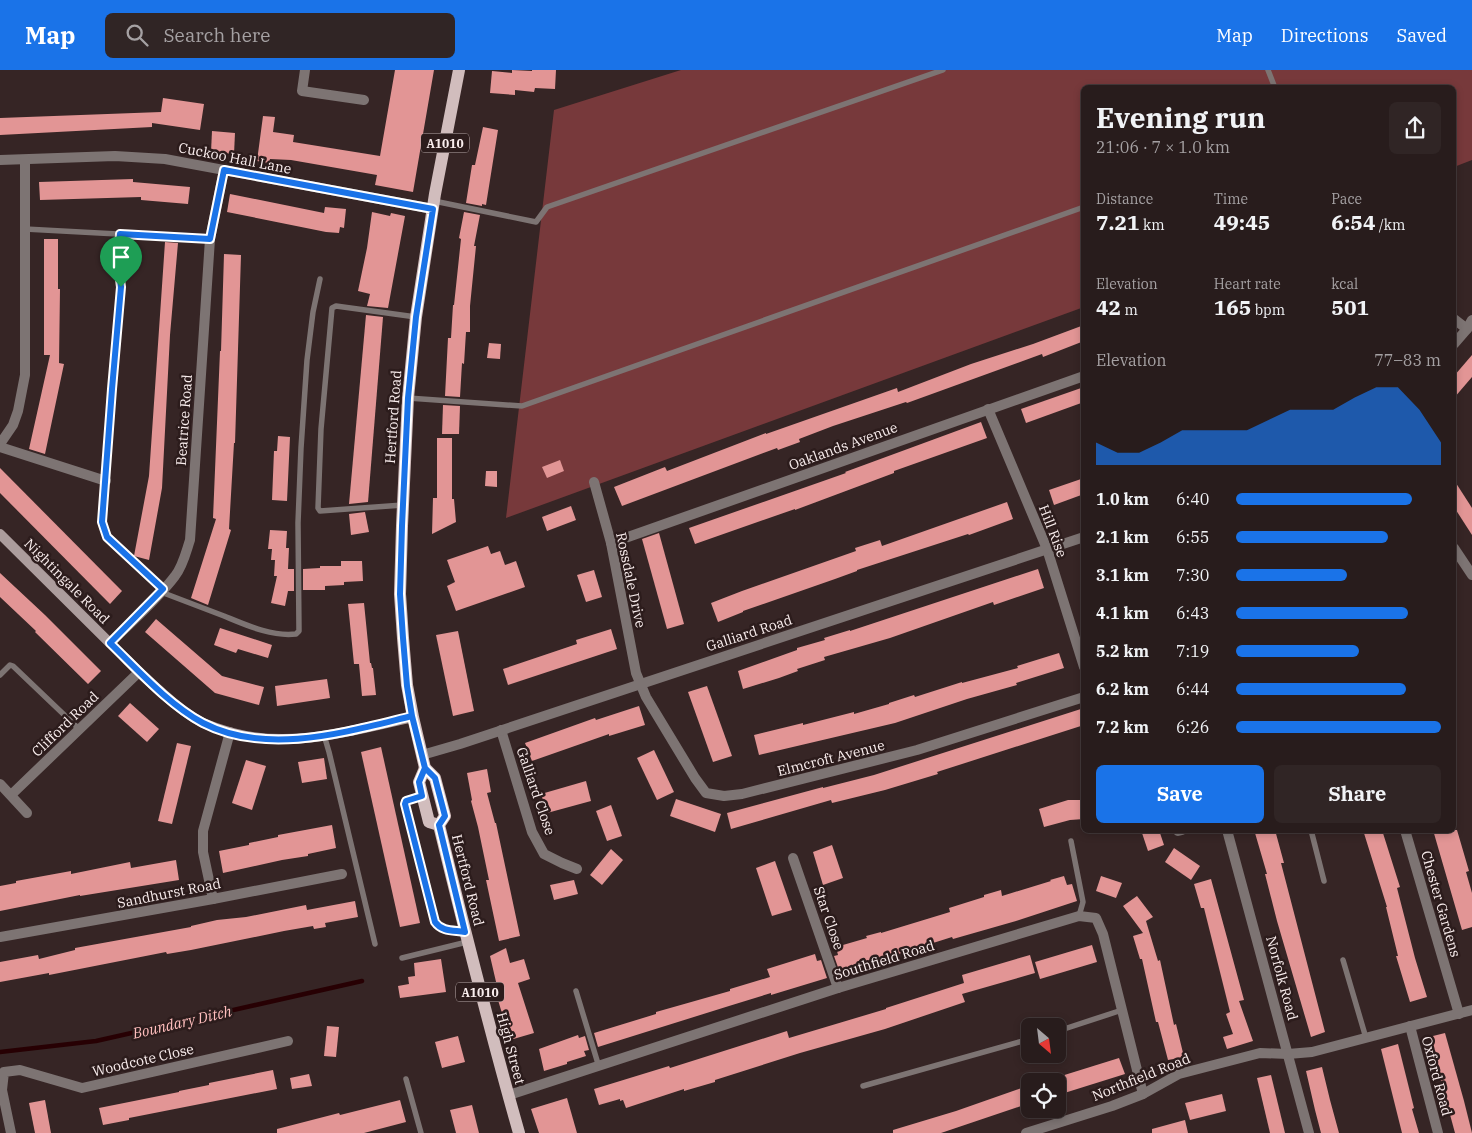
<!DOCTYPE html>
<html lang="en">
<head>
<meta charset="utf-8">
<style>
  body { margin:0; font-family:"IBM Plex Serif",serif; background:#302525; color:#f1f3f6; height:100vh; display:flex; flex-direction:column; font-size:19px; white-space:nowrap }
  * { box-sizing:border-box; margin:0 }
  p { font-size:16px; color:#a5a1a3 }
  .icon { flex:none; width:28px; height:28px; fill:none; stroke:currentColor; stroke-width:2; stroke-linecap:round; stroke-linejoin:round }
  .map { position:relative; flex:1; overflow:hidden }
  .sheet { position:absolute; left:1081px; top:15px; width:375px; height:748px; display:flex; flex-direction:column; background:#281c1c; border-radius:8px; box-shadow:0 2px 8px #0003,0 0 0 1px #443a3b }
  .sheet>* { flex:none }
  .needle { width:32px; rotate:152deg }
  .tools { position:absolute; left:1021px; top:948px; display:grid; gap:10px }
  .tools a { display:grid; place-items:center; width:45px; height:45px; border-radius:8px; background:#281c1c; box-shadow:0 2px 8px #0003,0 0 0 1px #443a3b; font-size:25px }
  .pin { position:absolute; display:grid; place-items:center; width:42px; height:42px; color:#fff; margin:-51px -21px; border-radius:50% 50% 50% 0; rotate:-45deg; box-shadow:0 0 5px #0007 }
  .pin .icon { rotate:45deg }
  .round { display:grid; place-items:center; flex:none; width:52px; height:52px; border-radius:8px; background:#302525 }
  .summary { display:flex; align-items:center; justify-content:space-between; height:85px; padding:0 15px }
  h1 { font-size:28px; font-weight:800; line-height:38px }
  .figures { display:grid; grid-template-columns:repeat(3,1fr); gap:8px; height:85px; padding:5px 15px }
  .figures div { display:grid; align-content:center }
  .figures b { font-size:21px; font-weight:800 }
  .figures small { font-size:14px; font-weight:400 }
  .figures p { font-size:14px }
  .chart { height:140px; padding:10px 15px }
  .chart p { display:flex; justify-content:space-between }
  .chart svg { width:100%; height:90px; margin-top:5px; fill:#1a73e8; opacity:.7 }
  .cta { display:flex; gap:10px; margin-top:auto; padding:10px 15px }
  .cta a { flex:1; height:58px; border-radius:8px; background:#1a73e8; color:#fff; font-size:20px; font-weight:800; line-height:58px; text-align:center }
  .cta a+a { background:#302525; color:#f1f3f6 }
  ul { padding:0 15px; list-style:none; font-size:16px }
  li { display:grid; grid-template-columns:80px 60px 1fr; align-items:center; height:38px }
  li i { height:12px; border-radius:6px; background:#1a73e8 }
  header { display:flex; align-items:center; gap:30px; box-sizing:border-box; height:70px; padding:0 25px; background:#1a73e8; color:#fff }
  header strong { font-size:24px }
  nav { display:flex; gap:28px; margin-inline-start:auto; font-size:18px }
  .search { width:350px; height:45px; background:#302525; display:flex; align-items:center; gap:12px; box-sizing:border-box; padding:0 18px; border-radius:8px; color:#a5a1a3; font-size:19px }
  .map>svg:first-child { display:block }
  .green { fill:#77393b }
  .lines { fill:none; stroke-linecap:round; stroke-linejoin:round }
  .stream { stroke:#270003; stroke-width:4.5 }
  .building { fill:#e29595 }
  .service { stroke:#7d7473; stroke-width:5.5 }
  .minor { stroke:#7d7473; stroke-width:10 }
  .tertiary { stroke:#7d7473; stroke-width:10 }
  .secondary { stroke:#ac9d9d; stroke-width:10 }
  .primary { stroke:#d1bdbd; stroke-width:12 }
  .route-casing { stroke:#fff; stroke-width:10 }
  .route { stroke:#1a73e8; stroke-width:6 }
  .labels { text-anchor:middle; dominant-baseline:central; stroke-width:5; stroke-linejoin:round; paint-order:stroke }
  .shield { fill:#2c1c1c; stroke:#bcafaf; stroke-width:1 }
  .shield-label { font-size:12px; font-weight:bold; fill:#faeeee }
  .street-label { font-size:14px; fill:#faeeee; stroke:#2c1c1c }
  .water-label { font-size:15px; font-style:italic; fill:#ffbebd; stroke:#2c1c1c }
</style>
</head>
<body>
<header>
<strong>Map</strong>
<div class="search"><svg class="icon" aria-label="search" viewBox="0 0 24 24"><circle cx="10" cy="10" r="6"/><path d="M15 15l6 6"/></svg>Search here</div>
<nav><a>Map</a><a>Directions</a><a>Saved</a></nav>
</header>
<div class="map">
<svg width="1472" height="1063" viewBox="0 0 1472 1063">
  <rect width="100%" height="100%" fill="#362525"/>
  <path class="green" d="M681 0H1472V90L1454 97V18H1084V237L506 448 554 40Z"/>
  <g class="lines">
    <path class="stream" d="M0 982 96 971 362 911"/>
  </g>
  <g class="building">
    <path d="M395 0H434L413 122 375 115 377 105 291 90 270 89 269 93 257 91 263 46 275 47 273 62 294 65 293 72 380 86Z"/>
    <path d="M512 0 532 1V0H556L555 19 535 18 534 22 515 20V25L490 23 492 1 512 3Z"/>
    <path d="M163 28 204 34 200 60 152 53V57L0 65V48L161 42Z"/>
    <path d="M483 57 498 60 486 135 482 134V136L466 133 472 95H475Z"/>
    <path d="M212 61 235 63 234 84 211 82Z"/>
    <path d="M133 109V112L190 117 188 134 141 130V127L40 130 39 112Z"/>
    <path d="M230 124 324 143 325 137 346 139 344 158 340 157 339 163 326 162 227 142Z"/>
    <path d="M372 142 390 146 391 143 405 146 388 238 367 236 370 224 358 221 367 178Z"/>
    <path d="M464 142 480 145 474 176H476L470 236V262H466L464 294 462 293 460 327 445 326 448 268H451L453 235H454L461 169 459 168Z"/>
    <path d="M44 169H58V219H60L59 293 64 294 45 384 29 379 50 285H44Z"/>
    <path d="M165 172 178 173 170 265 162 418 149 490 134 486 149 406Z"/>
    <path d="M224 184 241 185 235 373H234L229 459 231 460 208 535 191 528 216 449 213 448 220 281H221Z"/>
    <path d="M366 245 383 247 368 432 349 434Z"/>
    <path d="M1084 255V271L1043 287 1042 284 907 333 906 332 833 356 799 369 800 372 778 380 777 378 622 436 614 417 665 397 667 401 766 363V364L897 318 898 322 971 294 1033 274Z"/>
    <path d="M489 273 501 274 500 289 487 288Z"/>
    <path d="M1472 285V307L1454 328V306Z"/>
    <path d="M1084 317V332L1026 353 1021 339Z"/>
    <path d="M443 335 460 336 459 364H442Z"/>
    <path d="M981 352 987 368 894 401V403L795 440V439L695 474 689 458 846 403 845 402Z"/>
    <path d="M278 366 290 367 287 431 272 430 274 381H277Z"/>
    <path d="M437 368H452V429H454L456 452 432 464 433 428H437Z"/>
    <path d="M560 390 564 401 547 408 542 397Z"/>
    <path d="M0 398 122 521 110 534 0 423Z"/>
    <path d="M486 401H497V417L485 416Z"/>
    <path d="M1084 408V424L1054 435 1049 420Z"/>
    <path d="M1454 410 1472 438V465L1454 437Z"/>
    <path d="M1007 432 1013 449 969 465 968 464 857 500V501L835 509 743 541V542L718 552 711 533 742 521 856 481 855 478 880 470 882 476Z"/>
    <path d="M571 436 576 450 547 461 542 447Z"/>
    <path d="M365 442 369 462 351 465 349 444Z"/>
    <path d="M270 460 287 461 286 478H289L288 499H294V521H288L285 536 271 533 277 506H274L275 490H271L272 479H268Z"/>
    <path d="M659 463 684 554 667 559 642 469Z"/>
    <path d="M488 476 491 484 500 481 505 495 516 491 525 517 456 541 447 516 455 512 447 490Z"/>
    <path d="M341 491H362L363 511 344 512V515L325 516V520H303V499L320 498V496H341Z"/>
    <path d="M1038 499 1044 518 994 535 993 532 890 568 824 587 825 590 797 599 798 601 779 608 743 619 738 601 797 580V578L825 570 824 568 850 560V561Z"/>
    <path d="M594 500 602 527 586 532 577 505Z"/>
    <path d="M0 503 45 545 101 601 88 614 35 562 36 561 0 527Z"/>
    <path d="M364 533 370 593H371L372 598H373L376 625 362 626 359 594H354L348 534Z"/>
    <path d="M156 549 222 606 264 617 259 635 215 623 145 562Z"/>
    <path d="M220 558 272 575 268 588 238 579 236 583 214 575Z"/>
    <path d="M611 559 617 579 508 615 503 599 577 574 576 570Z"/>
    <path d="M458 561 474 641 453 646 436 565Z"/>
    <path d="M1059 583 1064 598 1016 613 1017 615 967 629 895 653 759 685 754 665 803 653V655L854 642V644L889 634V633L914 625 915 627 962 612V613L1018 598 1017 596Z"/>
    <path d="M327 609 330 628 277 636 275 616Z"/>
    <path d="M707 616 732 686 713 692 688 622Z"/>
    <path d="M130 633 159 659 147 672 118 646Z"/>
    <path d="M639 636 645 655 609 666V664L532 691 525 673 595 648 596 650Z"/>
    <path d="M1084 638V655L937 702 938 704 885 720 832 733 831 730 731 759 727 743 823 717V718L874 705Z"/>
    <path d="M177 673 191 676 172 754 158 751Z"/>
    <path d="M381 677 420 853 400 857 361 682Z"/>
    <path d="M654 680 674 722 657 730 637 688Z"/>
    <path d="M324 688 327 709 302 713 298 692Z"/>
    <path d="M246 690 266 696 252 740 232 733Z"/>
    <path d="M487 699 491 722 487 723 495 753H496L520 866 499 871 486 810H489L478 757 471 731 472 730 467 703Z"/>
    <path d="M586 711 591 731 547 743 541 724Z"/>
    <path d="M676 729 721 744 715 762 670 746Z"/>
    <path d="M1068 730H1084V749L1070 750 1044 757 1039 739Z"/>
    <path d="M611 735 622 766 607 771 596 741Z"/>
    <path d="M332 755 336 778 308 784V786L282 790 223 803 219 781 249 775V773L278 767V765Z"/>
    <path d="M1141 760H1159L1164 775 1148 781Z"/>
    <path d="M1266 760H1275L1284 793H1281L1325 962 1311 967 1277 851 1265 804H1267L1255 763Z"/>
    <path d="M1363 760H1382L1400 817 1397 818 1415 888 1427 927 1410 932 1396 886H1398L1386 837H1387Z"/>
    <path d="M1433 760H1457L1469 801 1466 802 1472 823V857L1462 860Z"/>
    <path d="M832 775 843 808 823 815 813 782Z"/>
    <path d="M1174 778 1200 796 1191 810 1165 792Z"/>
    <path d="M611 779 623 790 602 815 590 805Z"/>
    <path d="M176 790 179 810 80 826V825L0 841V816L16 813V811L71 801V804L130 792 131 798Z"/>
    <path d="M775 791 792 840 772 846 756 798Z"/>
    <path d="M1064 806 1067 815 1072 814 1077 831 1016 851 953 869 952 867 892 886V888L840 903 834 886 838 885 836 877 867 868 866 866 881 862V863L950 842 949 838 984 827V825L1001 820 1002 826 1051 811 1050 810Z"/>
    <path d="M1101 806 1122 813 1116 828 1096 821Z"/>
    <path d="M1211 809 1244 930 1239 931 1253 971 1227 979 1223 967 1233 964 1226 944 1230 942 1204 838H1201L1194 814Z"/>
    <path d="M574 810 578 824 554 830 550 815Z"/>
    <path d="M1137 826 1153 847 1146 851 1158 891 1160 890 1174 955 1176 954 1184 987 1168 990 1158 952H1156L1142 889H1140L1133 866 1143 863 1123 836Z"/>
    <path d="M355 831 358 847 325 853 326 857 314 859 313 856 284 861 191 880 167 884 166 882 49 905V903L0 912V892L38 885 39 889 75 880V878L191 857V856L217 850 246 847 306 835 307 840Z"/>
    <path d="M1092 875 1097 892 1040 909 1035 892Z"/>
    <path d="M506 878 510 893 524 889 530 909 518 913 534 963 510 970 498 930 500 929 490 886Z"/>
    <path d="M815 884 817 891 821 890 827 908 771 925V923L729 936 598 977 594 963 656 944V942L730 921V919L770 907 767 899Z"/>
    <path d="M1030 885 1035 903 962 924 965 932 885 959 800 983 715 1010V1012L684 1021V1019L626 1038 623 1030 620 1031V1029L599 1035 594 1019 669 996 670 998 787 961 789 968 886 939V938L964 913 962 905Z"/>
    <path d="M441 889 446 922 400 928 398 916 409 914 408 907 415 906 414 893Z"/>
    <path d="M327 956 339 957 336 987 324 986Z"/>
    <path d="M1445 963 1464 1031 1472 1063H1455L1429 967Z"/>
    <path d="M578 965 579 968 585 966 589 980 584 981 586 986 567 992V994L544 1001 539 979Z"/>
    <path d="M458 966 465 992 442 998 435 972Z"/>
    <path d="M1398 974 1414 1038 1412 1039 1419 1063H1402L1381 979Z"/>
    <path d="M1119 988 1125 1004 1058 1025V1007Z"/>
    <path d="M1322 997 1330 1030 1339 1063H1321L1315 1040 1306 1001Z"/>
    <path d="M273 1000 277 1019 129 1048V1050L103 1055 99 1038 179 1022V1021L209 1015V1013Z"/>
    <path d="M309 1004 312 1016 292 1019 290 1008Z"/>
    <path d="M1271 1005 1285 1063H1270L1257 1008Z"/>
    <path d="M1030 1015V1033L941 1063H893V1060L956 1041Z"/>
    <path d="M1222 1024 1226 1041 1190 1050 1185 1033Z"/>
    <path d="M567 1028 577 1063H539L531 1039Z"/>
    <path d="M45 1030 51 1063H35L29 1033Z"/>
    <path d="M400 1030 406 1052 364 1063H277V1059L339 1043 340 1045Z"/>
    <path d="M472 1035 479 1063H456L450 1040Z"/>
    <path d="M1185 1050 1188 1063H1152V1059Z"/>
  </g>
  <g class="lines">
    <g class="service">
      <path d="M1268 0 1275 18"/>
      <path d="M434 131 536 152 547 137 943 0"/>
      <path d="M25 159 210 169"/>
      <path d="M120 164 118 194 121 217 112 319 102 452 107 467 163 519"/>
      <path d="M408 328 522 336 1084 137"/>
      <path d="M403 435 320 441 318 438 321 359 332 238 336 236 416 247"/>
      <path d="M161 522C182 530 203 538 224 546 246 555 272 567 296 564L299 561 298 453 301 378 307 290 313 242 320 209"/>
      <path d="M0 605 10 595 13 596 79 659"/>
      <path d="M324 665 329 682 375 874"/>
      <path d="M422 726 406 731 405 734 435 852C442 862 454 860 465 862"/>
      <path d="M1311 760 1324 811"/>
      <path d="M1071 771 1083 832 1079 846"/>
      <path d="M402 888 467 872"/>
      <path d="M1343 890 1366 968"/>
      <path d="M576 921 599 997"/>
      <path d="M1058 961 1122 940"/>
      <path d="M406 1009 421 1063"/>
      <path d="M863 1016 1030 969"/>
    </g>
    <g class="minor">
      <path d="M305 0 302 21 364 30"/>
      <path d="M0 90 115 86 165 89 433 139"/>
      <path d="M1454 249 1467 259"/>
      <path d="M988 339 1047 479 1084 597"/>
      <path d="M0 374 13 355 18 341 25 305V90"/>
      <path d="M0 377 106 411"/>
      <path d="M594 412 611 473 636 603 646 627 695 708 706 723 724 726 742 724 917 680 1084 627"/>
      <path d="M611 473 1084 306"/>
      <path d="M1454 478 1472 505"/>
      <path d="M110 573C132 551 157 530 175 506 183 496 186 482 190 470L210 169 224 100"/>
      <path d="M501 660 532 762 544 784 562 793 577 799"/>
      <path d="M0 714 27 743"/>
      <path d="M11 725 139 602"/>
      <path d="M1227 760 1309 1063"/>
      <path d="M1405 760 1459 944"/>
      <path d="M1178 761 1182 760"/>
      <path d="M793 788 838 918"/>
      <path d="M213 829 203 782V761L230 662"/>
      <path d="M0 867 213 829 342 804"/>
      <path d="M1410 956 1438 1063"/>
      <path d="M509 1025 838 918 1079 846 1096 848 1103 864 1143 1024"/>
      <path d="M11 1063 2 1020 4 1002 20 1000 82 1018 288 971"/>
      <path d="M1026 1063 1112 1036 1143 1024 1179 1004 1260 983 1288 984 1312 982 1472 940"/>
    </g>
    <g class="tertiary">
      <path d="M1454 274 1467 259 1472 250"/>
      <path d="M422 685 460 674 1084 467"/>
    </g>
    <path class="secondary" d="M0 464 139 602C159 620 178 639 201 652 212 657 222 660 233 663 293 679 354 660 413 647"/>
    <g class="primary">
      <path d="M459 0 435 124 416 247 408 328 402 456 400 524 403 568 407 615 413 647 425 698 435 708 445 746 439 755C464 858 490 961 519 1063"/>
      <path d="M425 698 419 712 429 752 439 755"/>
    </g>
  </g>
  <g class="lines">
    <g class="route-casing">
      <path id="route" d="M121 217 112 319 102 452 107 467 163 519 110 573C138 600 168 634 203 653 267 686 346 662 412 646L425 698 435 708 445 746 439 755 465 862C454 860 442 862 435 852L405 734 406 731 422 726 419 712 425 698 412 646 407 616 403 568 400 524 402 456 408 328 416 247 433 139 224 100 210 169 120 164 118 194 121 217"/>
    </g>
    <use href="#route" class="route"/>
  </g>
  <g class="labels">
    <g class="shield">
      <rect x="421" y="63.5" width="48" height="19" rx="4"/>
      <rect x="456" y="912.5" width="48" height="19" rx="4"/>
    </g>
    <g class="shield-label">
      <text x="445" y="73">A1010</text>
      <text x="480" y="922">A1010</text>
    </g>
    <g class="street-label">
      <text transform="translate(235 88) rotate(11)">Cuckoo Hall Lane</text>
      <text transform="translate(393 347) rotate(-86)">Hertford Road</text>
      <text transform="translate(184 350) rotate(-86)">Beatrice Road</text>
      <text transform="translate(843 376) rotate(-20)">Oaklands Avenue</text>
      <text transform="translate(1053 461) rotate(69)">Hill Rise</text>
      <text transform="translate(631 510) rotate(78)">Rossdale Drive</text>
      <text transform="translate(67 511) rotate(45)">Nightingale Road</text>
      <text transform="translate(749 563) rotate(-18)">Galliard Road</text>
      <text transform="translate(65 654) rotate(-44)">Clifford Road</text>
      <text transform="translate(831 688) rotate(-14)">Elmcroft Avenue</text>
      <text transform="translate(536 721) rotate(71)">Galliard Close</text>
      <text transform="translate(468 810) rotate(76)">Hertford Road</text>
      <text transform="translate(169 823) rotate(-11)">Sandhurst Road</text>
      <text transform="translate(1441 834) rotate(74)">Chester Gardens</text>
      <text transform="translate(829 848) rotate(71)">Star Close</text>
      <text transform="translate(884 890) rotate(-17)">Southfield Road</text>
      <text transform="translate(1282 908) rotate(75)">Norfolk Road</text>
      <text transform="translate(511 978) rotate(75)">High Street</text>
      <text transform="translate(143 990) rotate(-13)">Woodcote Close</text>
      <text transform="translate(1437 1006) rotate(75)">Oxford Road</text>
      <text transform="translate(1141 1007) rotate(-22)">Northfield Road</text>
    </g>
    <g class="water-label">
      <text transform="translate(182 952) rotate(-13)">Boundary Ditch</text>
    </g>
  </g>
</svg>
<div class="tools">
<a><svg class="needle" viewBox="-14 -14 28 28"><path d="M0-13l5 13h-10z" fill="#e53935"/><path d="M0 13l5-13h-10z" fill="#a5a1a3"/></svg></a>
<a><svg class="icon" aria-label="locate" viewBox="0 0 24 24"><circle cx="12" cy="12" r="6"/><path d="M12 2v4M12 18v4M2 12h4M18 12h4"/></svg></a>
</div>
<div class="pin" style="left:121px;top:217px;background:#1e9e55"><svg class="icon" aria-label="arrive" viewBox="0 0 24 24"><path d="M6 21V4h12l-3 4 3 4H6"/></svg></div>
<section class="sheet">
<div class="summary"><div><h1>Evening run</h1><p>21:06 · 7 × 1.0 km</p></div><a class="round"><svg class="icon" aria-label="share" viewBox="0 0 24 24"><path d="M12 15V3M7 8l5-5 5 5M5 13v7h14v-7"/></svg></a></div>
<div class="figures">
<div><p>Distance</p><b>7.21<small> km</small></b></div>
<div><p>Time</p><b>49:45</b></div>
<div><p>Pace</p><b>6:54<small> /km</small></b></div>
</div>
<div class="figures">
<div><p>Elevation</p><b>42<small> m</small></b></div>
<div><p>Heart rate</p><b>165<small> bpm</small></b></div>
<div><p>kcal</p><b>501</b></div>
</div>
<div class="chart"><p><span>Elevation</span>77–83 m</p>
<svg viewBox="0 0 160 44" preserveAspectRatio="none"><path d="M0 44V33L10 38L20 38L30 33L40 27L50 27L60 27L70 27L80 22L90 17L100 17L110 17L120 11L130 6L140 6L150 17L160 33V44z"/></svg>
</div>
<ul>
<li><b>1.0 km</b>6:40<i style="width:86%"></i></li>
<li><b>2.1 km</b>6:55<i style="width:74%"></i></li>
<li><b>3.1 km</b>7:30<i style="width:54%"></i></li>
<li><b>4.1 km</b>6:43<i style="width:84%"></i></li>
<li><b>5.2 km</b>7:19<i style="width:60%"></i></li>
<li><b>6.2 km</b>6:44<i style="width:83%"></i></li>
<li><b>7.2 km</b>6:26<i style="width:100%"></i></li>
</ul>
<div class="cta"><a>Save</a><a>Share</a></div>
</section>
</div>
</body>
</html>
